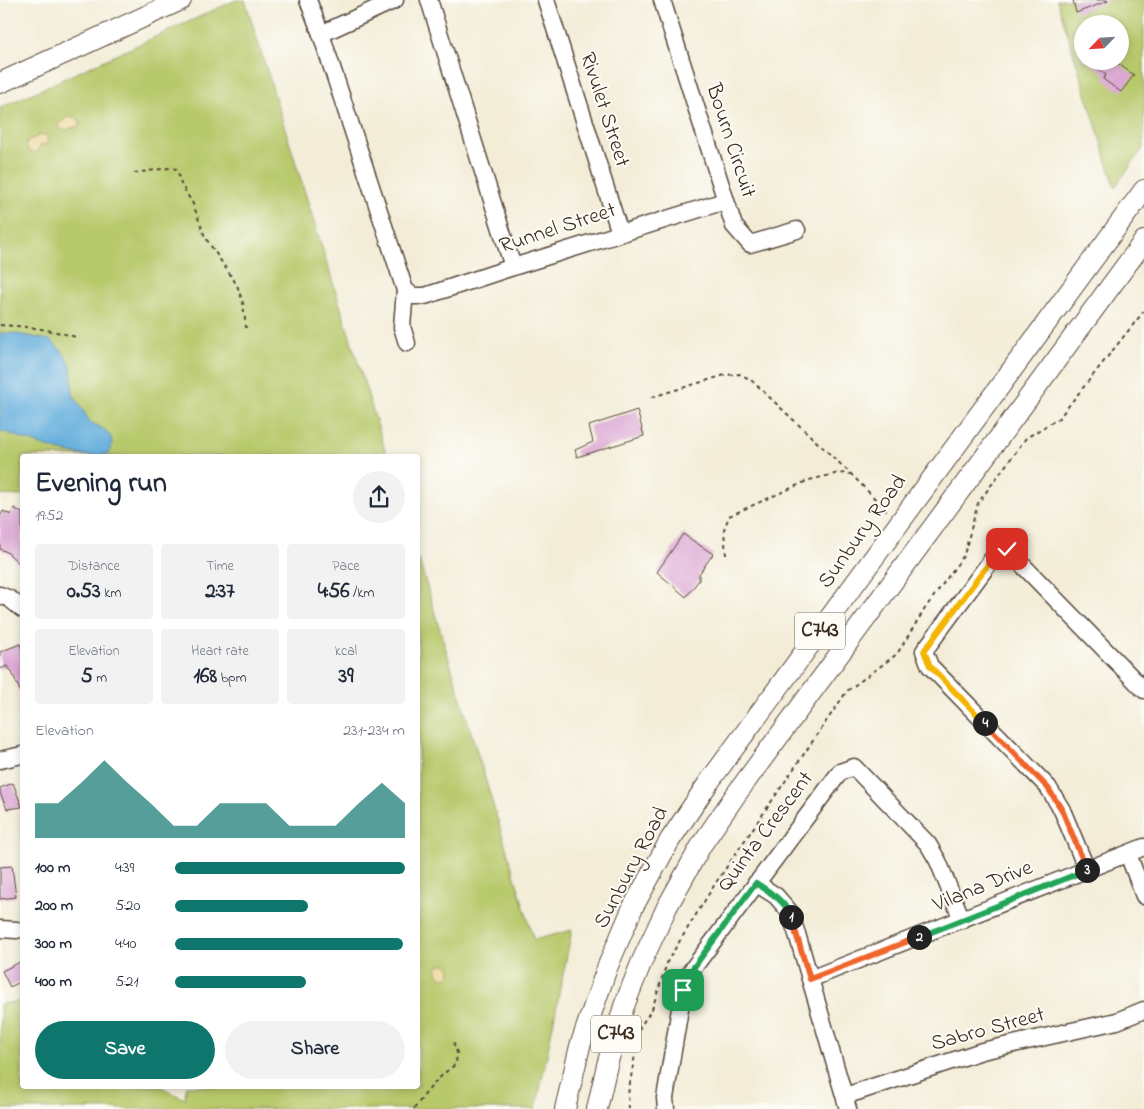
<!DOCTYPE html>
<html lang="en">
<head>
<meta charset="utf-8">
<style>
  body { margin:0; font-family:"Indie Flower",sans-serif; background:#f2f2f3; color:#1f2937; height:100vh; display:flex; flex-direction:column; font-size:19px; white-space:nowrap }
  * { box-sizing:border-box; margin:0 }
  p { font-size:16px; color:#747a83 }
  .icon { flex:none; width:28px; height:28px; fill:none; stroke:currentColor; stroke-width:2; stroke-linecap:round; stroke-linejoin:round }
  .map { position:relative; flex:1; overflow:hidden }
  .side { position:absolute; left:20px; top:454px; width:400px; height:635px; display:flex; flex-direction:column; background:#fff; border-radius:5px; box-shadow:0 2px 8px #0003 }
  .side>* { flex:none }
  .needle { width:32px; rotate:245deg }
  .fabs { position:absolute; left:1074px; top:15px; display:grid; gap:10px }
  .fabs a { display:grid; place-items:center; width:55px; height:55px; border-radius:50%; background:#fff; box-shadow:0 2px 8px #0003; font-size:25px }
  .pin { position:absolute; display:grid; place-items:center; width:42px; height:42px; color:#fff; margin:-21px; border-radius:10px; box-shadow:0 2px 8px #0006 }
  .km { position:absolute; width:25px; height:25px; margin:-12px; border-radius:50%; background:#222; color:#fff; font-size:14px; line-height:25px; text-align:center }
  .round { display:grid; place-items:center; flex:none; width:52px; height:52px; border-radius:26px; background:#f2f2f3 }
  .headline { display:flex; align-items:center; justify-content:space-between; height:85px; padding:0 15px }
  h1 { font-size:28px; font-weight:800; line-height:38px }
  .figures { display:grid; grid-template-columns:repeat(3,1fr); gap:8px; height:85px; padding:5px 15px }
  .figures div { display:grid; align-content:center; border-radius:5px; background:#f2f2f3; text-align:center }
  .figures b { font-size:21px; font-weight:800 }
  .figures small { font-size:14px; font-weight:400 }
  .figures p { font-size:14px }
  .chart { height:140px; padding:10px 15px }
  .chart p { display:flex; justify-content:space-between }
  .chart svg { width:100%; height:90px; margin-top:5px; fill:#0f766e; opacity:.7 }
  .action { display:flex; gap:10px; margin-top:auto; padding:10px 15px }
  .action a { flex:1; height:58px; border-radius:30px; background:#0f766e; color:#fff; font-size:20px; font-weight:800; line-height:58px; text-align:center }
  .action a+a { background:#f2f2f3; color:#1f2937 }
  ul { padding:0 15px; list-style:none; font-size:16px }
  li { display:grid; grid-template-columns:80px 60px 1fr; align-items:center; height:38px }
  li i { height:12px; border-radius:6px; background:#0f766e }
  .map>svg:first-child { display:block }
  .green { fill:#b8c96c; stroke:#7a7a45; fill-rule:evenodd }
  .sand { fill:#eeda9e; stroke:#94825e }
  .water { fill:#65afdd; stroke:#506c7e }
  .building { fill:#dba6d3 }
  .lines { fill:none; stroke-linecap:round; stroke-linejoin:round }
  .minor-casing { stroke:#57473a; stroke-width:19 }
  .major-casing { stroke:#57473a; stroke-width:22 }
  .path { stroke:#57473a; stroke-width:2; stroke-dasharray:4 4; stroke-linecap:butt }
  .minor { stroke:#fff; stroke-width:16 }
  .major { stroke:#fff; stroke-width:20 }
  .split-1-casing { stroke:#fff; stroke-width:10 }
  .split-2-casing { stroke:#fff; stroke-width:10 }
  .split-3-casing { stroke:#fff; stroke-width:10 }
  .split-4-casing { stroke:#fff; stroke-width:10 }
  .split-5-casing { stroke:#fff; stroke-width:10 }
  .split-6-casing { stroke:#fff; stroke-width:10 }
  .split-1 { stroke:#22a559; stroke-width:6 }
  .split-2 { stroke:#f0652b; stroke-width:6 }
  .split-3 { stroke:#22a559; stroke-width:6 }
  .split-4 { stroke:#f0652b; stroke-width:6 }
  .split-5 { stroke:#f5b400; stroke-width:6 }
  .split-6 { stroke:#f5b400; stroke-width:6 }
  .labels { text-anchor:middle; dominant-baseline:central; stroke-width:4; stroke-linejoin:round; paint-order:stroke }
  .shield { fill:#fdfcf7; stroke:#75695f; stroke-width:1 }
  .shield-label { font-size:21px; font-weight:bold; fill:#3b2a1e }
  .street-label { font-size:22px; fill:#3b2a1e; stroke:#fdfcf7 }
</style>
</head>
<body>
<div class="map">
<svg width="1144" height="1109" viewBox="0 0 1144 1109">
  <rect width="100%" height="100%" fill="#fdfcf7"/>
  <filter id="ink" filterUnits="userSpaceOnUse"><feTurbulence type="fractalNoise" baseFrequency=".02" numOctaves="2"/><feDisplacementMap in="SourceGraphic" scale="10" xChannelSelector="R" yChannelSelector="G"/><feConvolveMatrix kernelMatrix="1 2 1 2 8 2 1 2 1" color-interpolation-filters="sRGB"/></filter>
  <filter id="wash" filterUnits="userSpaceOnUse"><feTurbulence type="fractalNoise" baseFrequency=".0096" numOctaves="4" result="noise"/><feDisplacementMap in="SourceGraphic" scale="20" xChannelSelector="R" yChannelSelector="G"/><feGaussianBlur stdDeviation="1.12" result="paint"/><feColorMatrix in="noise" values="0 0 0 0 0 0 0 0 0 0 0 0 0 0 0 0 0 1.4 0 .05"/><feComposite in="paint" operator="in"/></filter>
  <g filter="url(#wash)">
    <rect width="100%" height="100%" fill="#f3edd8"/>
    <g class="green">
      <path d="M236 0H245L387 456H22V496L0 495V108Z"/>
      <path d="M1057 0H1144V147L1115 187ZM1082 24H1120V61H1082Z"/>
      <path d="M418 557 534 940 572 930 536 1109H0V1004L22 1001V1086H159L185 1099 186 1086H418Z"/>
    </g>
    <g class="sand">
      <path d="M69 116 77 118 81 124C76 128 71 127 67 130L61 129 57 126Z"/>
      <path d="M40 135H46L48 139 46 145H41L37 151 32 153 28 150 26 146 28 141Z"/>
      <circle cx="444" cy="971" r="7"/>
    </g>
    <path class="water" d="M0 333H12L50 340 62 351 71 366 73 394 90 422 105 430 111 437 112 445 109 453C87 464 29 441 5 432H0Z"/>
    <g id="blocks">
      <g class="building">
        <path d="M1073 0H1107L1108 1 1076 13Z"/>
        <path d="M1088 61H1110L1115 65 1117 63 1134 75 1121 92 1103 79 1106 75Z"/>
        <path d="M637 410 644 436 577 457 575 450 593 442 589 426Z"/>
        <path d="M14 508 22 513V566L7 552 0 549V517L3 511 11 515Z"/>
        <path d="M683 534 713 554 699 574V580L686 597 657 572Z"/>
        <path d="M20 644 22 650V696L11 670H9L7 666 0 669V652Z"/>
        <path d="M13 783 22 807 7 809 0 793V788Z"/>
        <path d="M12 866 16 897 0 899V867Z"/>
        <path d="M22 961V981L10 987 2 971Z"/>
      </g>
    </g>
  </g>
  <g filter="url(#ink)">
    <use href="#blocks" fill-opacity="0" stroke="#57473a" stroke-width="1"/>
    <g class="lines">
      <g class="minor-casing">
        <g id="minor">
          <path d="M308 0 321 34 405 290 413 296H425L513 267 725 201"/>
          <path d="M429 0 513 267"/>
          <path d="M546 0 620 233"/>
          <path d="M662 0 734 226 750 244 797 230"/>
          <path d="M321 34 395 0"/>
          <path d="M405 290 402 327 407 343"/>
          <path d="M0 595 10 599 22 609"/>
          <path d="M0 760 22 755"/>
          <path d="M1128 854 1144 896"/>
          <path d="M1087 870 1062 810 1048 787 930 666 924 651 996 554 1007 549 1144 690"/>
          <path d="M756 883 776 896 789 911 797 934 848 1109"/>
          <path d="M0 929 17 930"/>
          <path d="M810 979 1144 847"/>
          <path d="M845 1096 982 1051 1117 1021 1144 1010"/>
          <path d="M666 1109 665 1098 683 991 688 975 840 772 854 767 928 844 938 861 962 920"/>
        </g>
      </g>
      <g class="major-casing">
        <g id="major">
          <path d="M0 83 181 0"/>
          <path d="M565 1109 580 1046 607 968 633 907 670 840 709 782 1144 190"/>
          <path d="M597 1109 607 1065 624 1006 642 961 667 907 702 844 737 793 1144 241"/>
        </g>
      </g>
      <g class="path">
        <path d="M134 173 169 168 177 169 181 184 193 204 205 237 237 285 243 303 246 328"/>
        <path d="M0 325C28 326 53 330 79 338"/>
        <path d="M652 397 725 375 739 374 750 379 851 474 887 511"/>
        <path d="M726 555 724 530 729 516 809 480 839 473 851 474"/>
        <path d="M414 1109C426 1092 439 1076 456 1064L457 1053 453 1040"/>
        <path d="M629 1109 628 1094 640 1027 652 1009 668 960 715 884 847 691 897 654 926 607 964 555 978 503 1026 438 1059 418 1144 311"/>
      </g>
      <use href="#minor" class="minor"/>
      <use href="#major" class="major"/>
    </g>
  </g>
  <g class="lines" filter="url(#ink)">
    <g class="split-1-casing">
      <path id="split-1" d="M683 990 688 975 756 883C769 892 786 901 791 917"/>
    </g>
    <g class="split-2-casing">
      <path id="split-2" d="M791 917 810 979 919 937"/>
    </g>
    <g class="split-3-casing">
      <path id="split-3" d="M919 937 1087 870"/>
    </g>
    <g class="split-4-casing">
      <path id="split-4" d="M985 723 1048 788 1062 810 1087 870"/>
    </g>
    <g class="split-5-casing">
      <path id="split-5" d="M975 582 924 651 930 666 985 723"/>
    </g>
    <g class="split-6-casing">
      <path id="split-6" d="M975 582 996 554 1007 549"/>
    </g>
    <use href="#split-1" class="split-1"/>
    <use href="#split-2" class="split-2"/>
    <use href="#split-3" class="split-3"/>
    <use href="#split-4" class="split-4"/>
    <use href="#split-5" class="split-5"/>
    <use href="#split-6" class="split-6"/>
  </g>
  <g class="labels">
    <g class="shield">
      <rect x="795" y="612.5" width="50" height="37" rx="4"/>
      <rect x="591" y="1015.5" width="50" height="37" rx="4"/>
    </g>
    <g class="shield-label">
      <text x="820" y="631">C743</text>
      <text x="616" y="1034">C743</text>
    </g>
    <g class="street-label">
      <text transform="translate(604 110) rotate(72)">Rivulet Street</text>
      <text transform="translate(730 141) rotate(72)">Bourn Circuit</text>
      <text transform="translate(558 229) rotate(-18)">Runnel Street</text>
      <text transform="translate(863 532) rotate(-54)">Sunbury Road</text>
      <text transform="translate(766 832) rotate(-53)">Quinta Crescent</text>
      <text transform="translate(632 868) rotate(-62)">Sunbury Road</text>
      <text transform="translate(983 887) rotate(-22)">Vilana Drive</text>
      <text transform="translate(988 1030) rotate(-15)">Sabro Street</text>
    </g>
  </g>
</svg>
<div class="fabs">
<a><svg class="needle" viewBox="-14 -14 28 28"><path d="M0-13l5 13h-10z" fill="#e53935"/><path d="M0 13l5-13h-10z" fill="#747a83"/></svg></a>
</div>
<div class="pin" style="left:683px;top:990px;background:#1e9e55"><svg class="icon" aria-label="arrive" viewBox="0 0 24 24"><path d="M6 21V4h12l-3 4 3 4H6"/></svg></div>
<div class="pin" style="left:1007px;top:549px;background:#d93025"><svg class="icon" aria-label="check" viewBox="0 0 24 24"><path d="M5 12l5 5 9-10"/></svg></div>
<b class="km" style="left:791px;top:917px">1</b>
<b class="km" style="left:919px;top:937px">2</b>
<b class="km" style="left:1087px;top:870px">3</b>
<b class="km" style="left:985px;top:723px">4</b>
<section class="side">
<div class="headline"><div><h1>Evening run</h1><p>19:52</p></div><a class="round"><svg class="icon" aria-label="share" viewBox="0 0 24 24"><path d="M12 15V3M7 8l5-5 5 5M5 13v7h14v-7"/></svg></a></div>
<div class="figures">
<div><p>Distance</p><b>0.53<small> km</small></b></div>
<div><p>Time</p><b>2:37</b></div>
<div><p>Pace</p><b>4:56<small> /km</small></b></div>
</div>
<div class="figures">
<div><p>Elevation</p><b>5<small> m</small></b></div>
<div><p>Heart rate</p><b>168<small> bpm</small></b></div>
<div><p>kcal</p><b>39</b></div>
</div>
<div class="chart"><p><span>Elevation</span>231–234 m</p>
<svg viewBox="0 0 160 44" preserveAspectRatio="none"><path d="M0 44V27L10 27L20 17L30 6L40 17L50 27L60 38L70 38L80 27L90 27L100 27L110 38L120 38L130 38L140 27L150 17L160 27V44z"/></svg>
</div>
<ul>
<li><b>100 m</b>4:39<i style="width:100%"></i></li>
<li><b>200 m</b>5:20<i style="width:58%"></i></li>
<li><b>300 m</b>4:40<i style="width:99%"></i></li>
<li><b>400 m</b>5:21<i style="width:57%"></i></li>
</ul>
<div class="action"><a>Save</a><a>Share</a></div>
</section>
</div>
</body>
</html>
